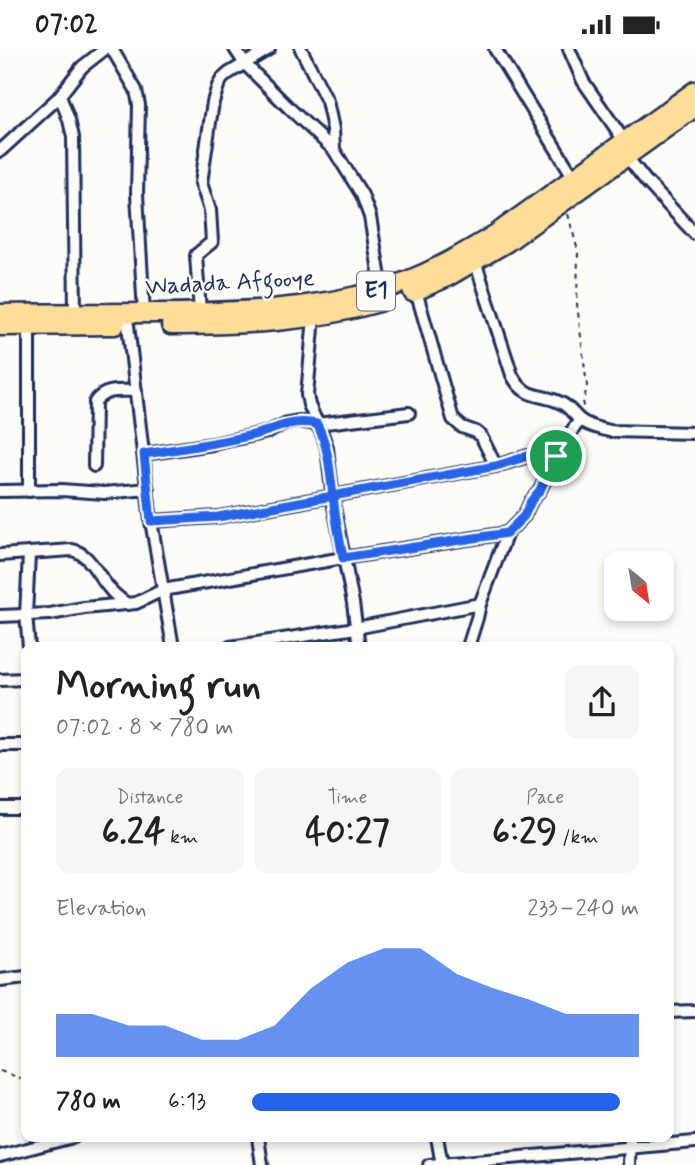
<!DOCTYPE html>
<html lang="en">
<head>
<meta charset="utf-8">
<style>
  body { margin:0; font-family:Mynerve,sans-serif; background:#f6f6f6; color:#222; height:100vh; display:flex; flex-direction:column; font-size:26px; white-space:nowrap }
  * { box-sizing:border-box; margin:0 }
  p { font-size:23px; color:#767676 }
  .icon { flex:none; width:38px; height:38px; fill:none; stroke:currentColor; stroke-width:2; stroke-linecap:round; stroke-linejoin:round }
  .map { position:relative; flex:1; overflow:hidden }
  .drawer { position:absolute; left:21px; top:593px; width:653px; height:500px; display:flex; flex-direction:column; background:#fff; border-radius:14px; box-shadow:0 4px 10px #0003 }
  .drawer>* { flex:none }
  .needle { width:46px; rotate:150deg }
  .controls { position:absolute; left:604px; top:502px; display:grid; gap:14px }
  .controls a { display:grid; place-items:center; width:70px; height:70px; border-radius:14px; background:#fff; box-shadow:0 4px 10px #0003; font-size:35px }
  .pin { position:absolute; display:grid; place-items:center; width:60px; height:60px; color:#fff; margin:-30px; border:4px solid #fff; border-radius:50%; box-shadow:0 2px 7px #0007 }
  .round { display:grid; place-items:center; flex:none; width:74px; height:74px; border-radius:14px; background:#f6f6f6 }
  .headline { display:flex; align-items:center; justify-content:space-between; height:119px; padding:0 35px }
  h1 { font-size:38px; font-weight:700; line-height:52px }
  .stats { display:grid; grid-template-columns:repeat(3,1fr); gap:10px; height:119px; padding:7px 35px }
  .stats div { display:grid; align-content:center; border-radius:14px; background:#f6f6f6; text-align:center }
  .stats b { font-size:35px; font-weight:700 }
  .stats small { font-size:19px; font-weight:400 }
  .stats p { font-size:19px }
  .chart { height:196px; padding:14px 35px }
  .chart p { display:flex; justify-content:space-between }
  .chart svg { width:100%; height:126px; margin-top:7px; fill:#2563eb; opacity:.7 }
  ul { padding:0 35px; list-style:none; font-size:23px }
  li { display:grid; grid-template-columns:112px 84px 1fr; align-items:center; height:52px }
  li i { height:18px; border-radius:9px; background:#2563eb }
  .status { display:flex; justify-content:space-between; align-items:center; height:49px; padding:0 35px; background:#fff; direction:ltr }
  .status svg { height:19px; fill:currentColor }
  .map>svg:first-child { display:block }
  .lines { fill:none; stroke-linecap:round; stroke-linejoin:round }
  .minor-casing { stroke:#1b2f5e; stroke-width:16 }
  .trunk-casing { stroke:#1b2f5e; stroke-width:23 }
  .path { stroke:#1b2f5e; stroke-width:2; stroke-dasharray:5 5; stroke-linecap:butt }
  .minor { stroke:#fdfcf7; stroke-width:10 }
  .trunk { stroke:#fedd96; stroke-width:18 }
  .route-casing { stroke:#fff; stroke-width:14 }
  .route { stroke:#2563eb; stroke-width:9 }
  .labels { text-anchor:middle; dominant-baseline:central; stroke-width:5; stroke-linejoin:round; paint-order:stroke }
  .shield { fill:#fdfcf7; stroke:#5f6c8c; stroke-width:2 }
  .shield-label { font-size:23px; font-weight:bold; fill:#1b2f5e }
  .street-label { font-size:24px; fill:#1b2f5e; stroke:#fdfcf7 }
</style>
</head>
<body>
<div class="status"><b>07:02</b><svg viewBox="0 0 49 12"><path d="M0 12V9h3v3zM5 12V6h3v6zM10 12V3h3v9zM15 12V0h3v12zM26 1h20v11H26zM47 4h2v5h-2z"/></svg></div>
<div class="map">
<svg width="695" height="1116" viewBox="0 0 695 1116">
  <rect width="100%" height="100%" fill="#fdfcf7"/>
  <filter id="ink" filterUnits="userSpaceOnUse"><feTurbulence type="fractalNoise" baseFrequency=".0143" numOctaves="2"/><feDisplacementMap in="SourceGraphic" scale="14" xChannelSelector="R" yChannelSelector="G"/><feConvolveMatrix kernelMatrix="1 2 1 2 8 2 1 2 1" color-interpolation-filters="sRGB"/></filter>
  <g filter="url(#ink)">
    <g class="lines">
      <g class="minor-casing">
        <g id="minor">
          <path d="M112 0 136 41 139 56 137 145 144 264"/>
          <path d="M235 0 245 15 290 60 334 101 362 146 370 168 382 241"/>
          <path d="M301 0 327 52 333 80 334 101"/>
          <path d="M495 0 574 129"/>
          <path d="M569 0 583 32 625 93"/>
          <path d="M60 47 69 71 73 88 75 264"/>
          <path d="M0 102 58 49 82 18 105 0"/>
          <path d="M627 108 646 132 695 185"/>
          <path d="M475 212 512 326C526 353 542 343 563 355 570 359 573 365 579 370 587 377 600 380 610 382L695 384"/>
          <path d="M416 242 453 370 462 378 476 383 481 387 496 417"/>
          <path d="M200 263 196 206 212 193 210 161 201 134 213 53 218 37 222 30 229 24 269 0"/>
          <path d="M314 268 307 346 309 356 323 387 327 399 334 458 353 554 359 598"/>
          <path d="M128 276 151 472 173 598"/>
          <path d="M144 405 213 395 268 383 287 374 298 372 317 375 409 364"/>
          <path d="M94 417 95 353C104 339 121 342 136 342"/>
          <path d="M0 442 61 441 104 444 148 440"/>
          <path d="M29 442V277"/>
          <path d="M151 472 218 468 496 417 528 407 556 406"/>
          <path d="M29 505 26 566 29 598"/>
          <path d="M0 506 72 501C89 504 98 527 109 539 114 546 120 550 127 555"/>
          <path d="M0 567 50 565 84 559 136 554 163 541 343 509 507 484"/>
          <path d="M230 598 356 579 480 555"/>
          <path d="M468 598 477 569 480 555 507 484 524 467 531 452 540 441 563 394 580 371"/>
          <path d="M0 631 26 630"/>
          <path d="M0 696H26"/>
          <path d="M0 759H26"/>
          <path d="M0 931 26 928"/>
          <path d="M668 963 695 962"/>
          <path d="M258 1088 262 1116"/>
          <path d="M437 1088 442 1116"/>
          <path d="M0 1107 73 1088"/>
          <path d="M429 1116 695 1093"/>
          <path d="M629 1116 630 1088"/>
        </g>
      </g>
      <g class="trunk-casing">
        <g id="trunk">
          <path d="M413 243 447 228 507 193 695 58"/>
          <path d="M0 265C55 264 110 264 165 264 238 263 310 261 381 241 422 229 460 207 496 185L695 42"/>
          <path d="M171 276C242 276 311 273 379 253"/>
          <path d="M0 277 115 276"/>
        </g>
      </g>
      <g class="path">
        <path d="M568 165 578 202 577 255 587 337 582 360"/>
        <path d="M0 1022 26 1031"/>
      </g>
      <use href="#minor" class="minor"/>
      <use href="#trunk" class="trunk"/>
    </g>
  </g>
  <g class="lines" filter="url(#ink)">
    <g class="route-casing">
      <path id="route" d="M556 407H528L496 417 218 468 151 472 144 405C179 400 213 395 248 387 276 382 287 369 317 375 330 400 330 427 334 455 336 473 340 491 343 509L507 484 524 467 531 452 540 441 556 407"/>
    </g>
    <use href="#route" class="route"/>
  </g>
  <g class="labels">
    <rect class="shield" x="357" y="222.5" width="38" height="39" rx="5"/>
    <g class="shield-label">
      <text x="376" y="242">E1</text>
    </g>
    <g class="street-label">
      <text transform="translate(230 234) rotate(-3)">Wadada Afgooye</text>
    </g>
  </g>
</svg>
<div class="controls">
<a><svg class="needle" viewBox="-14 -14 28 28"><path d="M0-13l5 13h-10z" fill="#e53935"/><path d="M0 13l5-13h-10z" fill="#767676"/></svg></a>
</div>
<div class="pin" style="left:556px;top:407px;background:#1e9e55"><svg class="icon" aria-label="arrive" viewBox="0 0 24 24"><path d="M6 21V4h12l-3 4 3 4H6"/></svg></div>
<section class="drawer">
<div class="headline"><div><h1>Morning run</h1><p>07:02 · 8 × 780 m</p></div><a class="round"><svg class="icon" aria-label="share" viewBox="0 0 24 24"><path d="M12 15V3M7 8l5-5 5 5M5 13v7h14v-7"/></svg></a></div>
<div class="stats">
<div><p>Distance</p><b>6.24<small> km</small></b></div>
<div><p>Time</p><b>40:27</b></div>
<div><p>Pace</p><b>6:29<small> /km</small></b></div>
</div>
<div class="chart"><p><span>Elevation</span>233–240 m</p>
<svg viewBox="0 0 160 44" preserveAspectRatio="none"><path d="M0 44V29L10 29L20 33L30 33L40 38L50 38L60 33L70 20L80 11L90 6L100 6L110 15L120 20L130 24L140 29L150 29L160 29V44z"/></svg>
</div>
<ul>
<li><b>780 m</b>6:13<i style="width:95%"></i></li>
</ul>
</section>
</div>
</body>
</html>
